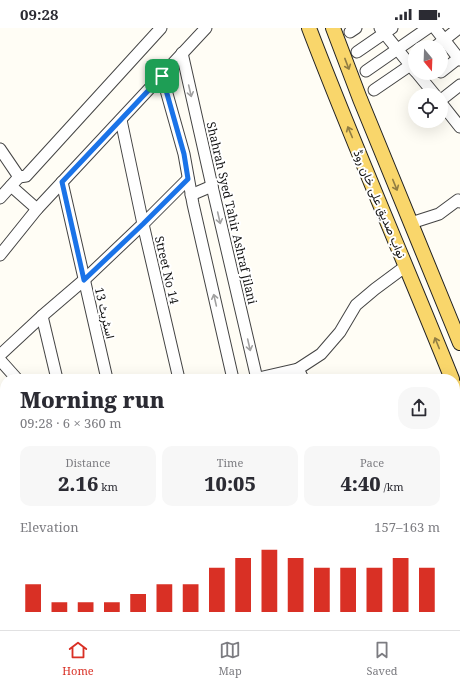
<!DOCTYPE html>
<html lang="en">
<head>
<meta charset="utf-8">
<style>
  body { margin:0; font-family:"Noto Serif",Vazirmatn,serif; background:#f7f7f7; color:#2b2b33; height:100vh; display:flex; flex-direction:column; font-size:15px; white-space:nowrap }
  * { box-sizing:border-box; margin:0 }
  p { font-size:13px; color:#7c7c81 }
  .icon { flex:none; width:22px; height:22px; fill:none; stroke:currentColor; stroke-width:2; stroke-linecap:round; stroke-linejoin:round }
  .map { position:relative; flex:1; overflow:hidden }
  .details { position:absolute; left:0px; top:346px; width:460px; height:256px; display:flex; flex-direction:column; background:#fff; border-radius:16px 16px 0 0; box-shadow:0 4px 16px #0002 }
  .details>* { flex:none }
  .needle { width:26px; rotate:161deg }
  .fabs { position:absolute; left:408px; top:12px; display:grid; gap:8px }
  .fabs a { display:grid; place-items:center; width:40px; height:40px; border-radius:50%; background:#fff; box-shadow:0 4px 16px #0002; font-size:20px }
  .pin { position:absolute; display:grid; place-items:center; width:34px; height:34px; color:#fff; margin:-17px; border-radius:8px; box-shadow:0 2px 6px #0006 }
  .round { display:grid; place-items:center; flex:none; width:42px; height:42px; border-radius:16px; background:#f7f7f7 }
  .headline { display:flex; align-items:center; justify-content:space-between; height:68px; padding:0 20px }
  h1 { font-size:22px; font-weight:800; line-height:30px }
  .stats { display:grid; grid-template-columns:repeat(3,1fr); gap:6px; height:68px; padding:4px 20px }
  .stats div { display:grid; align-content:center; border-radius:10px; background:#f7f7f7; text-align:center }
  .stats b { font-size:20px; font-weight:800 }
  .stats small { font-size:11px; font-weight:400 }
  .stats p { font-size:11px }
  .chart { height:112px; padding:8px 20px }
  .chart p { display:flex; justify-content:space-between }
  .chart svg { width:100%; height:72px; margin-top:4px; stroke:#d93025; stroke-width:6 }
  .status { display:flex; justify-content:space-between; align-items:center; height:28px; padding:0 20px; background:#fff; direction:ltr }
  .status svg { height:11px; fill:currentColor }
  .tabs { display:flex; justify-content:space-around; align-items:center; height:56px; border-top:1px solid #e1e1e2; background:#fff; font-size:11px; color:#7c7c81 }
  .tabs a { display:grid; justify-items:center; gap:2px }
  .tabs .current { color:#d93025 }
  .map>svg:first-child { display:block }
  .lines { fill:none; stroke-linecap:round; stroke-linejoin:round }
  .minor-casing { stroke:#444; stroke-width:13 }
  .major-casing { stroke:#222; stroke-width:16 }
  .minor { stroke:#fff; stroke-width:11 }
  .major { stroke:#f9d66b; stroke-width:14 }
  .oneway { stroke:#917d42 }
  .oneway2 { stroke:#a0a0a0 }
  .route-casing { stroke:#fff; stroke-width:8 }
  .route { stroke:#1a73e8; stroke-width:5 }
  .labels { text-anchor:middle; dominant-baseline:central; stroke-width:4; stroke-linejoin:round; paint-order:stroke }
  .street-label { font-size:12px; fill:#111; stroke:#fff }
</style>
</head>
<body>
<div class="status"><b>09:28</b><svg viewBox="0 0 49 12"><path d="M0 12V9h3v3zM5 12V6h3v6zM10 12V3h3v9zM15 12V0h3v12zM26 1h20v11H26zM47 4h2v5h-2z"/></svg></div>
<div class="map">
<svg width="460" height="602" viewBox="0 0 460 602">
  <rect width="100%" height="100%" fill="#fffdf5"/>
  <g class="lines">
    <g class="minor-casing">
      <g id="minor">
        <path d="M380 0 415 43"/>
        <path d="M435 0 460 32"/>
        <path d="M350 4 356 0"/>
        <path d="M435 19 459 0"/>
        <path d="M357 24 392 0"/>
        <path d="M182 25 212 158 257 351"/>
        <path d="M366 43 428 0"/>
        <path d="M441 44 460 29"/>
        <path d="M417 45 435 67"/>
        <path d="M162 48 184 126 193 176 233 351"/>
        <path d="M374 62 415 34"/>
        <path d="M441 72 460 57"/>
        <path d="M441 75 460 99"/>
        <path d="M121 92 143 196 179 351"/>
        <path d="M0 121 19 149 0 170"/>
        <path d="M19 149 26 148 161 0"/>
        <path d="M62 154 107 351"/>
        <path d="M11 158 37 181"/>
        <path d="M191 167 212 158"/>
        <path d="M411 195 439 186 458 172 460 174"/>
        <path d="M0 227 37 181 206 0"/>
        <path d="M42 288 57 351"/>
        <path d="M0 327 42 288 84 252 143 196 188 151"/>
        <path d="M0 332 17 351"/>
        <path d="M298 341 321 326 340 304 356 277 375 261 406 238"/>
        <path d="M255 351 298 341 303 351"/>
        <path d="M0 410 5 409"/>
        <path d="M0 420 5 426"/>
        <path d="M0 465 5 470"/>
        <path d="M0 497 5 502"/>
        <path d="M89 597 94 602"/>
        <path d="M121 597 125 602"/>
        <path d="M237 597 238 602"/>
        <path d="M292 597 293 602"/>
        <path d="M315 597 316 602"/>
        <path d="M366 597 367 602"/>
        <path d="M159 602 165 597"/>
      </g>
    </g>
    <g class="major-casing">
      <g id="major">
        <path d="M309 0C354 118 405 234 452 351"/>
        <path d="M333 0 360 71 460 315"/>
        <path d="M455 358 460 370"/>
      </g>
    </g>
    <use href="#minor" class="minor"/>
    <use href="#major" class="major"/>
  </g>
  <defs><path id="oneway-shaft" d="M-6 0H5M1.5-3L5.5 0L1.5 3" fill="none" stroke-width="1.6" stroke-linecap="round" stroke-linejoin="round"/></defs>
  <g class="oneway">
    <use href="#oneway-shaft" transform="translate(347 36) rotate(69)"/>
    <use href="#oneway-shaft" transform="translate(350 104) rotate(-113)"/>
    <use href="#oneway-shaft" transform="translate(395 157) rotate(68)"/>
    <use href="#oneway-shaft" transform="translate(437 315) rotate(-112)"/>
  </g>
  <g class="oneway2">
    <use href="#oneway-shaft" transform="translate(190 63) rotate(77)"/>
    <use href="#oneway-shaft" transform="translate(219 190) rotate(77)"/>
    <use href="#oneway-shaft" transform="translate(215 272) rotate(-103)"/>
    <use href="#oneway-shaft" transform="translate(249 317) rotate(77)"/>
  </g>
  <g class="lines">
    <g class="route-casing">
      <path id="route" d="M162 48 184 126 188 151 143 196 84 252 62 154Z"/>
    </g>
    <use href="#route" class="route"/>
  </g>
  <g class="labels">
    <g class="street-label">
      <text transform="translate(380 176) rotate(67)">نواب صدیق علی خان روڈ</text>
      <text transform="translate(232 185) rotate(77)">Shahrah Syed Tahir Ashraf Jilani</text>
      <text transform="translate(167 242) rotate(77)">Street No 14</text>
      <text transform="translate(105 285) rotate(77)">اسٹریٹ 13</text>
    </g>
  </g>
</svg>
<div class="fabs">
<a><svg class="needle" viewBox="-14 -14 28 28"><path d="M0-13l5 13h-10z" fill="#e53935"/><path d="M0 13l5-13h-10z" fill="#7c7c81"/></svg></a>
<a><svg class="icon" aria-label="locate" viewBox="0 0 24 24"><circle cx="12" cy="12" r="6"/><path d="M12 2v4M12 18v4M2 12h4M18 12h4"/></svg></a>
</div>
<div class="pin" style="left:162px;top:48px;background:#1e9e55"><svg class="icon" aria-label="arrive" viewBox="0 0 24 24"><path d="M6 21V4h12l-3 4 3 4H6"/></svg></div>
<section class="details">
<div class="headline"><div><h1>Morning run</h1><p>09:28 · 6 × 360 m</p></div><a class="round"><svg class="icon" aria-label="share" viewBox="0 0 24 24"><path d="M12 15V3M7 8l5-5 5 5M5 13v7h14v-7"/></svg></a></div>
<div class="stats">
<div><p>Distance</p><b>2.16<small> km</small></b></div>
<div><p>Time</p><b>10:05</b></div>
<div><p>Pace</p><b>4:40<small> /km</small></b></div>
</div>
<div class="chart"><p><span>Elevation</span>157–163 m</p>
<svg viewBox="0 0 160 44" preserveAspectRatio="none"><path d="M5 44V27M15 44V38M25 44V38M35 44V38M45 44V33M55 44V27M65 44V27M75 44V17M85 44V11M95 44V6M105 44V11M115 44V17M125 44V17M135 44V17M145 44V11M155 44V17"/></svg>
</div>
</section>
</div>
<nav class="tabs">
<a class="current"><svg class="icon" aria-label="home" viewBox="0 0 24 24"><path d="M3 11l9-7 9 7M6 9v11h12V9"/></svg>Home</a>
<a><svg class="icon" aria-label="map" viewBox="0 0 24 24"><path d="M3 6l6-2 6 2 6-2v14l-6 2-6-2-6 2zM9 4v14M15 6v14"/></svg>Map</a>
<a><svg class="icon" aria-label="saved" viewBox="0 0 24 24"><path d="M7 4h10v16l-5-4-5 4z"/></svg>Saved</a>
</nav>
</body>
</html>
